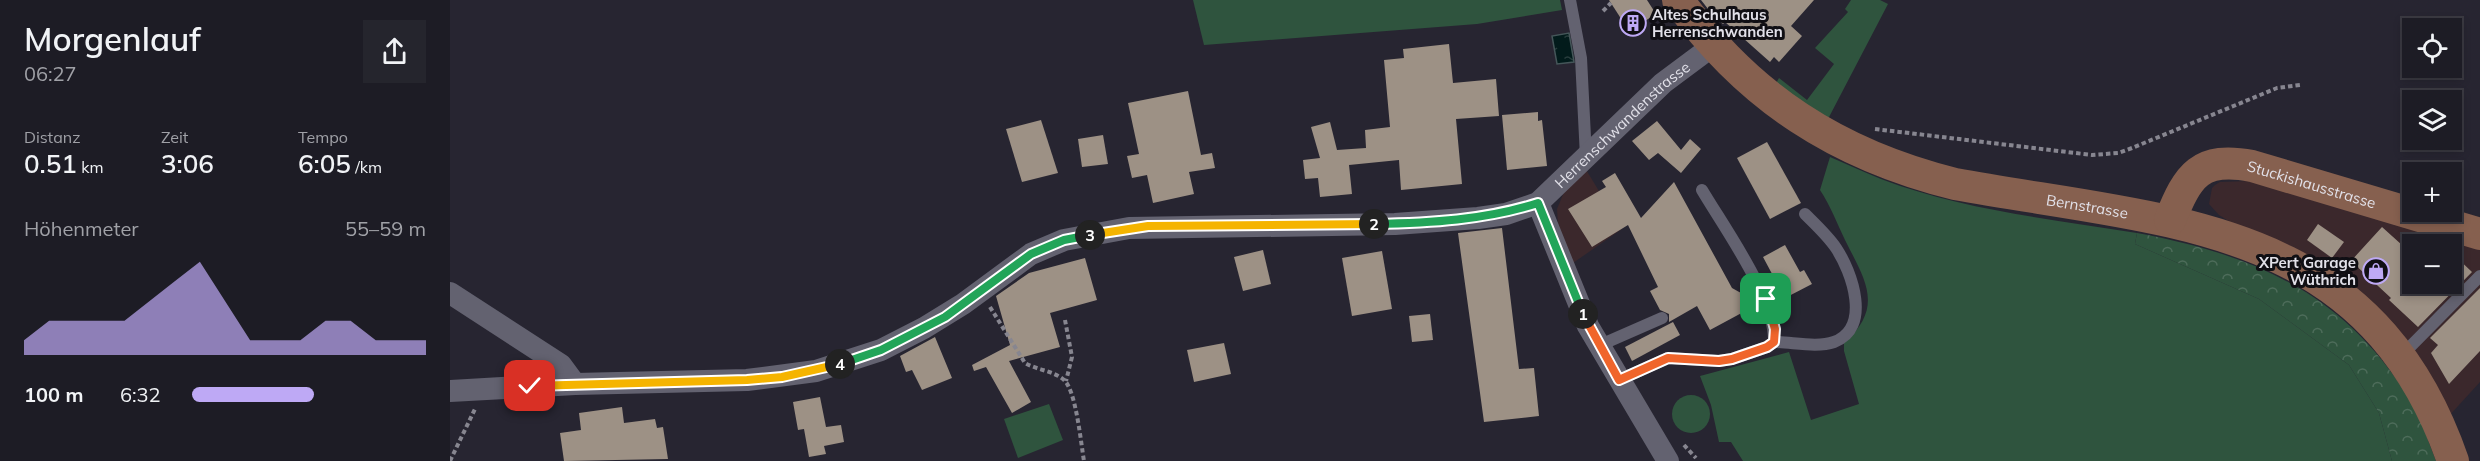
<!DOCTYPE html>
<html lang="de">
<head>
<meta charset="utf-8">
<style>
  body { margin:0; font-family:Mulish,sans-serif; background:#25252d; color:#f1f3f6; height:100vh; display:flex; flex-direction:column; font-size:22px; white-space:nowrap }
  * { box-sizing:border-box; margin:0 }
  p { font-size:20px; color:#a0a1a7 }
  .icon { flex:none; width:33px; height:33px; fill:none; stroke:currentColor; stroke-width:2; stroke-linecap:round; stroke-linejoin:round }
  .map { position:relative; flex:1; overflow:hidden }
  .panel { display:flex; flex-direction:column; background:#1d1c25; width:450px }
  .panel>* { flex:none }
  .tools { position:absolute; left:1952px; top:18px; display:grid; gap:12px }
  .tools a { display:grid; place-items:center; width:60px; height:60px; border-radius:0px; background:#1d1c25; box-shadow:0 3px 9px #0003,0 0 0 2px #3b3a42; font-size:30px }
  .pin { position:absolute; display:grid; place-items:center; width:51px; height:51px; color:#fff; margin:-26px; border-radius:12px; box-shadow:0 3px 9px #0006 }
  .km { position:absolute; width:30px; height:30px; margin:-15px; border-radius:50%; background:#222; color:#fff; font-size:16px; line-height:30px; text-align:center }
  .round { display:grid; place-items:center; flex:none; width:63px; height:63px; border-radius:0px; background:#25252d }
  .summary { display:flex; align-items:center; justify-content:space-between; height:102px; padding:0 24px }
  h1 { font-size:33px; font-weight:600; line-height:45px }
  .stats { display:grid; grid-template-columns:repeat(3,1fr); gap:9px; height:102px; padding:6px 24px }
  .stats div { display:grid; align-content:center }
  .stats b { font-size:26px; font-weight:600 }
  .stats small { font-size:16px; font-weight:400 }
  .stats p { font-size:16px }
  .chart { height:168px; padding:12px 24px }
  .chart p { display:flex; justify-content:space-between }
  .chart svg { width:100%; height:108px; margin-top:6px; fill:#bea9f5; opacity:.7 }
  ul { padding:0 24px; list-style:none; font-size:20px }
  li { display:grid; grid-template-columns:96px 72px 1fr; align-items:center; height:45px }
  li i { height:15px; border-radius:8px; background:#bea9f5 }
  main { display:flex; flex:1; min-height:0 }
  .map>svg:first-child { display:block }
  .commercial { fill:#3b282c; fill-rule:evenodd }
  .grass { fill:#2f543e }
  .forest { fill:url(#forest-crowns) }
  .water { fill:url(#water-ripples); stroke:#455659; stroke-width:1.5 }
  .building { fill:#9d9185 }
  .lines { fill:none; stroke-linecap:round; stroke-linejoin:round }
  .path { stroke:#878690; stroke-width:4; stroke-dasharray:4.5 3; stroke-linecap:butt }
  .lane { stroke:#636270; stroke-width:12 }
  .street { stroke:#636270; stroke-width:22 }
  .secondary { stroke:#86604f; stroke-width:32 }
  .split-1-casing { stroke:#fff; stroke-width:12 }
  .split-2-casing { stroke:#fff; stroke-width:12 }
  .split-3-casing { stroke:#fff; stroke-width:12 }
  .split-4-casing { stroke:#fff; stroke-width:12 }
  .split-5-casing { stroke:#fff; stroke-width:12 }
  .split-1 { stroke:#f0652b; stroke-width:8 }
  .split-2 { stroke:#22a559; stroke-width:8 }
  .split-3 { stroke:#f5b400; stroke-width:8 }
  .split-4 { stroke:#22a559; stroke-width:8 }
  .split-5 { stroke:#f5b400; stroke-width:8 }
  .labels { text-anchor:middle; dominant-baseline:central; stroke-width:6; stroke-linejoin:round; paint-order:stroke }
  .poi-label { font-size:15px; font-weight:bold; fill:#e2e1e9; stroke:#100f14; text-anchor:start }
  .street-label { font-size:15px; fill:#e2e1e9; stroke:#100f14 }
</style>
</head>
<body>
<main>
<section class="panel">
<div class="summary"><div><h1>Morgenlauf</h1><p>06:27</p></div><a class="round"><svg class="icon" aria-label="share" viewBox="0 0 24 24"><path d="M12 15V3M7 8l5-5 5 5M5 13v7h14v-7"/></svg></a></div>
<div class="stats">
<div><p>Distanz</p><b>0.51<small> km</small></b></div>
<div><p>Zeit</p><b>3:06</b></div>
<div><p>Tempo</p><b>6:05<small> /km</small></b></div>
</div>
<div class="chart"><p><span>Höhenmeter</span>55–59 m</p>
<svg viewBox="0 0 160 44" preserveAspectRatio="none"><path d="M0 44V38L10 30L20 30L30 30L40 30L50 22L60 14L70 6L80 22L90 38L100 38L110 38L120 30L130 30L140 38L150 38L160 38V44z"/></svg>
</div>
<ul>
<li><b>100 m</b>6:32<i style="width:52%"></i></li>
</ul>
</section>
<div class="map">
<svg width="2030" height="461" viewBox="0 0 2030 461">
  <defs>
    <pattern id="forest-crowns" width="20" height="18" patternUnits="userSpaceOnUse" patternTransform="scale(1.5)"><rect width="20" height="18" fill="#2f543e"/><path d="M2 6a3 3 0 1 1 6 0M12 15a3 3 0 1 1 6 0" fill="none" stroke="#4d6c5a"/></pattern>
    <pattern id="water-ripples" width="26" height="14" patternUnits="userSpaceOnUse" patternTransform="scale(1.5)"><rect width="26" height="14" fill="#021b1b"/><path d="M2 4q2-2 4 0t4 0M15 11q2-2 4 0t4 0" fill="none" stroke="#273c3c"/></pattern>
  </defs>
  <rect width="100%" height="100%" fill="#272531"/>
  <g class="commercial">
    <path d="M1135 168 1172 229 1123 263 1108 225 1107 209 1114 192Z"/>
    <path d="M1799 181 2030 243V382L1998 417 1855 256 1830 242 1780 222 1769 215 1759 204 1762 188 1765 185 1770 182ZM1962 244H2001V284H1962Z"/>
  </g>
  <g class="grass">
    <path d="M743 0H1110L1112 10 1027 24 754 45Z"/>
    <path d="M1401 0H1430L1438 4 1378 119 1325 85 1329 78 1357 100 1384 64 1365 48 1398 12 1395 9Z"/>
    <path d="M1380 157C1397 164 1413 172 1431 179 1512 210 1601 219 1687 233L1685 244 1809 299 1899 365 1929 413 1942 461H1293L1281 442H1269L1261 405 1250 376 1339 352 1361 420 1409 404 1394 351V343C1435 307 1415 280 1395 240 1387 223 1380 205 1370 190Z"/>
    <circle cx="1241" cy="414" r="19"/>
    <path d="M599 404 613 440 568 458 554 419Z"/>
  </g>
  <path class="forest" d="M1687 233C1805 255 1893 293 1959 398 1971 417 1978 441 1986 461H1942L1929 413 1899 365 1809 299 1685 244Z"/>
  <path class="water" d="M1119 33 1124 62 1107 64 1102 36Z"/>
  <g class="building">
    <path d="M1159 0H1197L1206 14 1179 31Z"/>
    <path d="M1251 0H1364L1341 26 1352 36 1329 62 1324 57 1320 62 1275 22 1273 24 1262 14Z"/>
    <path d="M999 44 1003 83 1046 79 1049 116 1006 119 1012 184 951 190 949 160 899 165 902 194 870 197 868 178 855 179 853 160 870 158 861 127 880 122 887 150 916 148 915 130 940 127 934 60 954 58 953 49Z"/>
    <path d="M738 91 751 155 762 153 765 168 739 172 744 194 703 203 697 175 682 178 677 156 689 154 678 103Z"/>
    <path d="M1088 112V121L1092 120 1097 166 1057 170 1052 115Z"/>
    <path d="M591 120 608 173 572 182 556 129Z"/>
    <path d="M1207 121 1231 150 1240 139 1251 149 1231 173 1208 153 1199 160 1182 141Z"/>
    <path d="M653 135 658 164 632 167 628 139Z"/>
    <path d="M1317 142 1351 203 1320 219 1287 158Z"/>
    <path d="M1165 173 1191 218 1224 182 1282 288 1291 293 1299 309 1260 330 1247 306 1219 322V314L1210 310 1200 291 1208 287 1178 225 1142 247 1118 209 1156 187 1152 181Z"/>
    <path d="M1868 224 1894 242 1882 258 1857 240Z"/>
    <path d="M1932 227 1962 254V284H2001V252L2022 272 1968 327 1939 300 1941 298 1901 261Z"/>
    <path d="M1052 228 1069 369 1084 368 1089 416 1034 422 1008 233Z"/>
    <path d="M1335 245 1350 272 1354 270 1362 284 1335 298 1313 257Z"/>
    <path d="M813 250 821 284 793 291 784 257Z"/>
    <path d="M932 251 942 309 902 316 892 258Z"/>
    <path d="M635 258 647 300 600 313 610 347 559 361 581 402 562 413 536 367 524 371 522 365 560 345 546 296 579 273Z"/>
    <path d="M2030 288V351L1999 384 1981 353 1988 345 1980 338Z"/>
    <path d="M980 314 983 340 962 342 959 316Z"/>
    <path d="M1223 322 1230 335 1182 361 1175 347Z"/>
    <path d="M485 337 502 378 472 390 462 370 456 372 450 356Z"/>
    <path d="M774 343 781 374 744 382 737 350Z"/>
    <path d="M370 397 376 427 391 425 394 442 374 446 376 454 359 457 354 429 348 430 343 402Z"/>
    <path d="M172 407 174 423 205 419 207 428 213 427 218 459 114 461 110 433 131 430 129 413Z"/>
  </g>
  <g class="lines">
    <g class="path">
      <path d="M1153 11 1161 3"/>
      <path d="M1425 129 1642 155 1668 153 1682 148 1827 88 1850 85"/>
      <path d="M540 307 575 363C587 370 604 371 614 380 626 390 631 444 634 461"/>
      <path d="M615 320 622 357 616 381"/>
      <path d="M1234 445 1246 458"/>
      <path d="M0 461 25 409"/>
    </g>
    <g class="lane">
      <path d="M1120 0 1131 58 1136 157"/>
      <path d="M1324 342C1342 342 1367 348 1384 342 1422 328 1402 272 1386 248 1378 236 1366 225 1355 214"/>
      <path d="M1148 346 1212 318"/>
      <path d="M1951 356 2030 276"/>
      <path d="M1169 380 1218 358 1269 361 1282 359 1317 347 1324 342C1325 297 1275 229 1252 190"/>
    </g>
    <g class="street">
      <path d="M1088 203 1138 326 1218 461"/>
      <path d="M0 293 111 365 125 384"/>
      <path id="s1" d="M0 391 125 384 297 380 366 371 431 350 474 328 513 304 581 254 614 240 679 228 945 224 1028 218 1056 214 1088 203 1213 83 1264 45"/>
    </g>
    <g class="secondary">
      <path id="s2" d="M1228 0C1299 98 1388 155 1505 184 1718 223 1919 219 2003 461"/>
      <path id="s3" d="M1720 220C1738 175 1750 156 1802 166L2030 234"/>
    </g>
  </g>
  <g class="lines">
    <g class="split-1-casing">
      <path id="split-1" d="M1133 314 1169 380 1218 358 1269 361 1282 359 1317 347 1324 342 1325 329 1316 299"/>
    </g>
    <g class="split-2-casing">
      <path id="split-2" d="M924 224C980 223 1035 220 1088 203L1133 314"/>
    </g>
    <g class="split-3-casing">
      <path id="split-3" d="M640 235 698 226 924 224"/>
    </g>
    <g class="split-4-casing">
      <path id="split-4" d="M390 364 431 350 495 317 581 254 614 240 640 235"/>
    </g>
    <g class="split-5-casing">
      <path id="split-5" d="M80 386 297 380 332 377 390 364"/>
    </g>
    <use href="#split-1" class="split-1"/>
    <use href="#split-2" class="split-2"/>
    <use href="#split-3" class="split-3"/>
    <use href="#split-4" class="split-4"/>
    <use href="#split-5" class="split-5"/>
  </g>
  <defs>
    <g id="building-ring" transform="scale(1.35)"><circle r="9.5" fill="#100f14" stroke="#bea9f5" stroke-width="1.5"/><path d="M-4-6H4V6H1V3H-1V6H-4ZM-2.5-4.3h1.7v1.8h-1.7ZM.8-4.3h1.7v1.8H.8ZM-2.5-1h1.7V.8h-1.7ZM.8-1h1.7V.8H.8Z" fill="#bea9f5"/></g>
    <g id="shop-ring" transform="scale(1.35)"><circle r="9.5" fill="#100f14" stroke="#bea9f5" stroke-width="1.5"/><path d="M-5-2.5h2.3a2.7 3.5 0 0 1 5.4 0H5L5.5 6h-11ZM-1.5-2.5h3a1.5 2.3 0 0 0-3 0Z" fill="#bea9f5"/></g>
  </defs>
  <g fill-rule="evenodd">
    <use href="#building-ring" x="1183" y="23"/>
    <use href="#shop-ring" x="1926" y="271"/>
  </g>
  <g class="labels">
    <g class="poi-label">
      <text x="1202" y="14">Altes Schulhaus<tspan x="1202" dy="17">Herrenschwanden</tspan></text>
      <text x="1906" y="262" text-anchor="end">XPert Garage<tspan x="1906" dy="17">Wüthrich</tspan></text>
    </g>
    <g class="street-label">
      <text stroke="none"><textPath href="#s1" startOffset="1242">Herrenschwandenstrasse</textPath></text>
      <text stroke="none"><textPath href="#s3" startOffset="174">Stuckishausstrasse</textPath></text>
      <text stroke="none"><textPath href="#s2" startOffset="474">Bernstrasse</textPath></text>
    </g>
  </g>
</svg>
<div class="tools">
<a><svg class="icon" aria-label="locate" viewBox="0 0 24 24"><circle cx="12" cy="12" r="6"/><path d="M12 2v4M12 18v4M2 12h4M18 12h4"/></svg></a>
<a><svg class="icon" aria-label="layers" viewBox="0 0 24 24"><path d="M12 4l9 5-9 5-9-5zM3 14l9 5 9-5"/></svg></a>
<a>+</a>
<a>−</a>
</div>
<div class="pin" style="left:1316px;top:299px;background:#1e9e55"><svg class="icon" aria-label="arrive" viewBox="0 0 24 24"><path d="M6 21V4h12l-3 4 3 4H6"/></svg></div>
<div class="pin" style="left:80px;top:386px;background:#d93025"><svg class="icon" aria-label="check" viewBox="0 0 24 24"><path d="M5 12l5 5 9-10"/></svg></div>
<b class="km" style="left:1133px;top:314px">1</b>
<b class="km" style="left:924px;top:224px">2</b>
<b class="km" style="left:640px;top:235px">3</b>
<b class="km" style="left:390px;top:364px">4</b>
</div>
</main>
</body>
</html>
